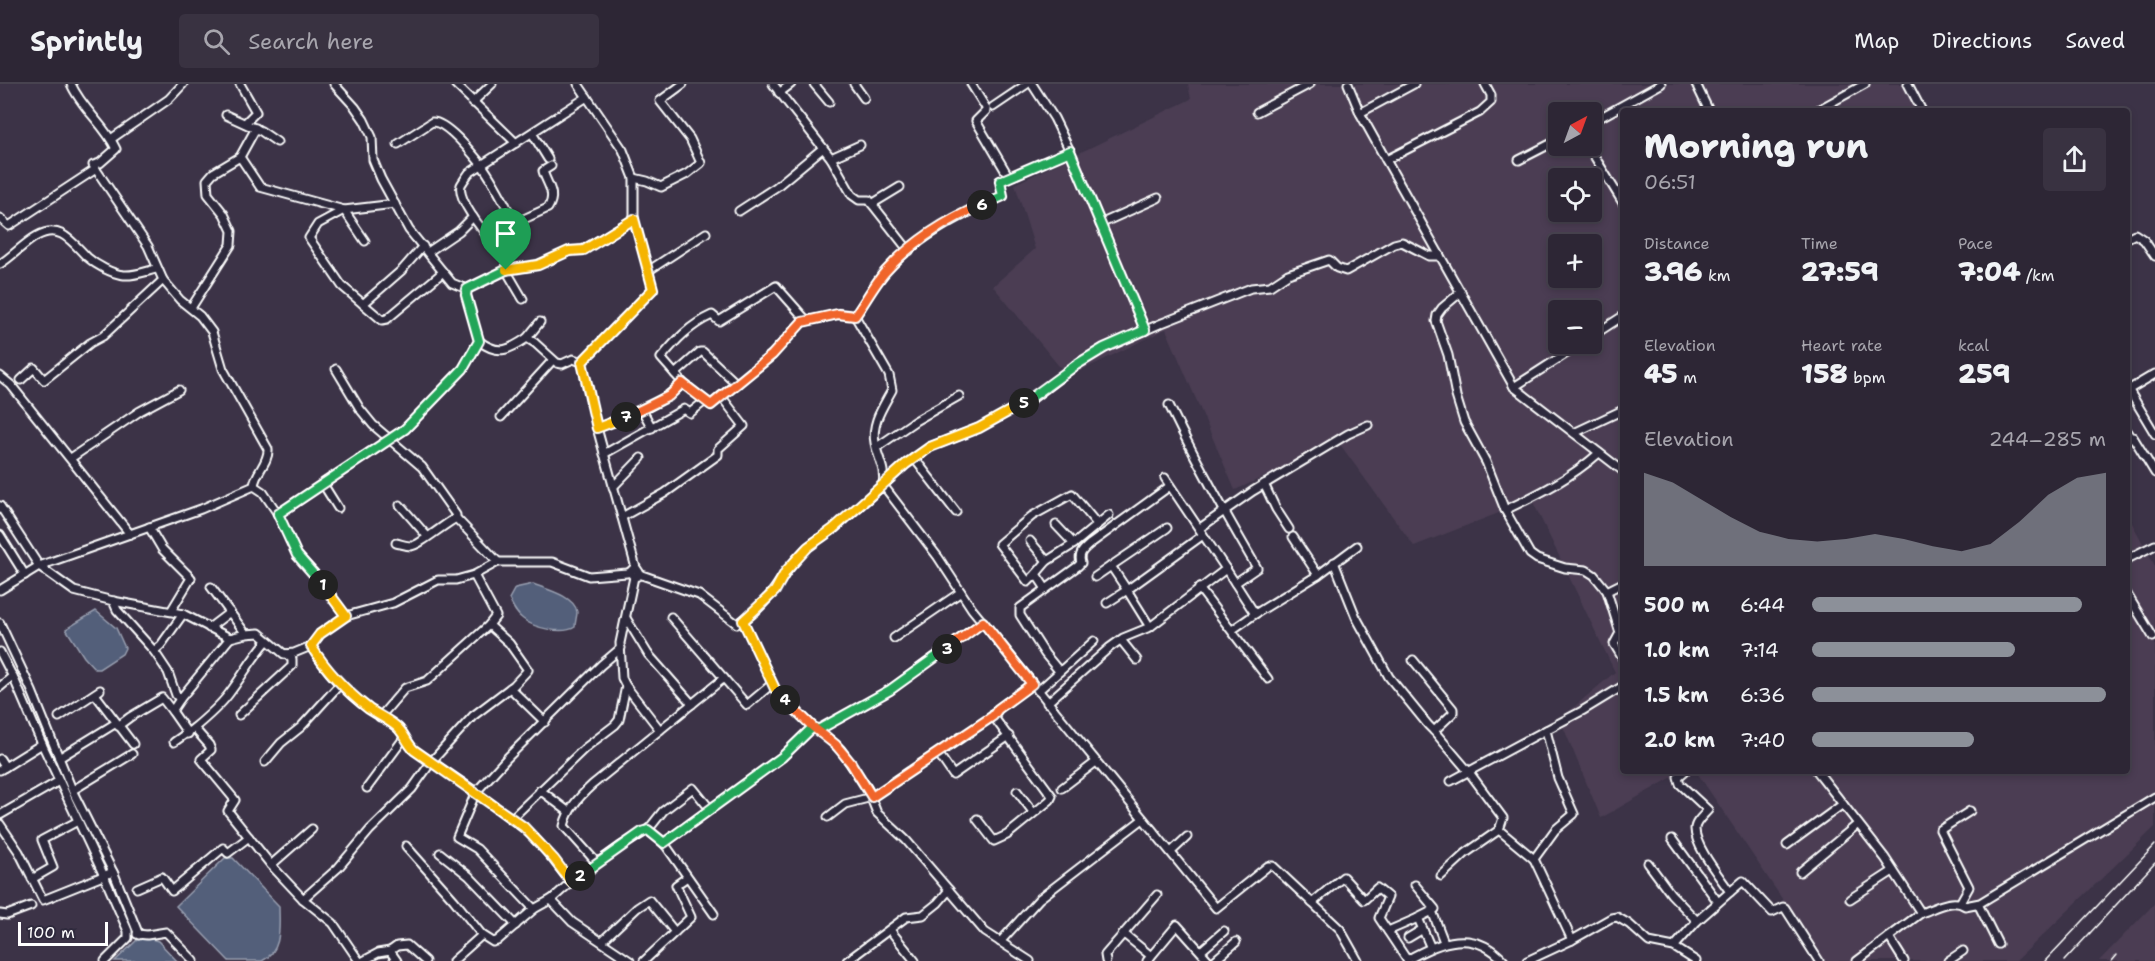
<!DOCTYPE html>
<html lang="en">
<head>
<meta charset="utf-8">
<style>
  body { margin:0; font-family:"Shantell Sans",sans-serif; background:#393241; color:#f1f3f6; height:100vh; display:flex; flex-direction:column; font-size:22px; white-space:nowrap }
  * { box-sizing:border-box; margin:0 }
  p { font-size:20px; color:#a7a5ad }
  .icon { flex:none; width:33px; height:33px; fill:none; stroke:currentColor; stroke-width:2; stroke-linecap:round; stroke-linejoin:round }
  .map { position:relative; flex:1; overflow:hidden }
  .details { position:absolute; left:1620px; top:24px; width:510px; height:666px; display:flex; flex-direction:column; background:#2d2635; border-radius:6px; box-shadow:0 3px 9px #0003,0 0 0 2px #484350 }
  .details>* { flex:none }
  .needle { width:39px; rotate:41deg }
  .buttons { position:absolute; left:1548px; top:18px; display:grid; gap:12px }
  .buttons a { display:grid; place-items:center; width:54px; height:54px; border-radius:6px; background:#2d2635; box-shadow:0 3px 9px #0003,0 0 0 2px #484350; font-size:30px }
  .scale { position:absolute; left:18px; bottom:15px; width:90px; box-sizing:border-box; padding-left:6px; border:3px solid #fff; border-top:0; font-size:16px; line-height:21px; white-space:nowrap; color:#fff; -webkit-text-stroke:4px #2f2a3d; paint-order:stroke }
  .pin { position:absolute; display:grid; place-items:center; width:51px; height:51px; color:#fff; margin:-62px -26px; border-radius:50% 50% 50% 0; rotate:-45deg; box-shadow:0 0 6px #0007 }
  .pin .icon { rotate:45deg }
  .km { position:absolute; width:30px; height:30px; margin:-15px; border-radius:50%; background:#222; color:#fff; font-size:16px; line-height:30px; text-align:center }
  .round { display:grid; place-items:center; flex:none; width:63px; height:63px; border-radius:6px; background:#393241 }
  .summary { display:flex; align-items:center; justify-content:space-between; height:102px; padding:0 24px }
  h1 { font-size:33px; font-weight:800; line-height:45px }
  .figures { display:grid; grid-template-columns:repeat(3,1fr); gap:9px; height:102px; padding:6px 24px }
  .figures div { display:grid; align-content:center }
  .figures b { font-size:26px; font-weight:800 }
  .figures small { font-size:16px; font-weight:400 }
  .figures p { font-size:16px }
  .chart { height:168px; padding:12px 24px }
  .chart p { display:flex; justify-content:space-between }
  .chart svg { width:100%; height:108px; margin-top:6px; fill:#8c9099; opacity:.7 }
  ul { padding:0 24px; list-style:none; font-size:20px }
  li { display:grid; grid-template-columns:96px 72px 1fr; align-items:center; height:45px }
  li i { height:15px; border-radius:8px; background:#8c9099 }
  header { display:flex; align-items:center; gap:36px; box-sizing:border-box; height:84px; padding:0 30px; background:#2d2635; border-bottom:2px solid #484350 }
  header strong { font-size:28px }
  nav { display:flex; gap:33px; margin-inline-start:auto; font-size:21px }
  .search { width:420px; height:54px; background:#393241; display:flex; align-items:center; gap:15px; box-sizing:border-box; padding:0 21px; border-radius:6px; color:#a7a5ad; font-size:22px }
  .map>svg:first-child { display:block }
  .built { fill:#4b3e53; fill-rule:evenodd }
  .water { fill:#525e7a; stroke:#979eaf; stroke-width:1.5 }
  .lines { fill:none; stroke-linecap:round; stroke-linejoin:round }
  .minor-casing { stroke:#fff; stroke-width:11 }
  .minor { stroke:#2f2a3d; stroke-width:7 }
  .rail { stroke:#fff; stroke-width:1.5 }
  .split-1-casing { stroke:#fff; stroke-width:12 }
  .split-2-casing { stroke:#fff; stroke-width:12 }
  .split-3-casing { stroke:#fff; stroke-width:12 }
  .split-4-casing { stroke:#fff; stroke-width:12 }
  .split-5-casing { stroke:#fff; stroke-width:12 }
  .split-6-casing { stroke:#fff; stroke-width:12 }
  .split-7-casing { stroke:#fff; stroke-width:12 }
  .split-8-casing { stroke:#fff; stroke-width:12 }
  .split-1 { stroke:#22a559; stroke-width:8 }
  .split-2 { stroke:#f5b400; stroke-width:8 }
  .split-3 { stroke:#22a559; stroke-width:8 }
  .split-4 { stroke:#f0652b; stroke-width:8 }
  .split-5 { stroke:#f5b400; stroke-width:8 }
  .split-6 { stroke:#22a559; stroke-width:8 }
  .split-7 { stroke:#f0652b; stroke-width:8 }
  .split-8 { stroke:#f5b400; stroke-width:8 }
</style>
</head>
<body>
<header>
<strong>Sprintly</strong>
<div class="search"><svg class="icon" aria-label="search" viewBox="0 0 24 24"><circle cx="10" cy="10" r="6"/><path d="M15 15l6 6"/></svg>Search here</div>
<nav><a>Map</a><a>Directions</a><a>Saved</a></nav>
</header>
<div class="map">
<svg width="2155" height="877" viewBox="0 0 2155 877">
  <rect width="100%" height="100%" fill="#3c3347"/>
  <filter id="ink" filterUnits="userSpaceOnUse"><feTurbulence type="fractalNoise" baseFrequency=".0167" numOctaves="2"/><feDisplacementMap in="SourceGraphic" scale="12" xChannelSelector="R" yChannelSelector="G"/><feConvolveMatrix kernelMatrix="1 2 1 2 8 2 1 2 1" color-interpolation-filters="sRGB"/></filter>
  <g filter="url(#ink)">
    <g class="built">
      <path d="M1188 0H1908L1925 27H1623V687H1683L1601 734 1560 635 1615 588 1532 416 1414 462 1339 359 1235 406 1166 245 1068 293 993 202 1035 165 1015 100 1191 15ZM1558 28H1592V62H1558ZM1558 94H1592V128H1558ZM1558 160H1592V194H1558ZM1558 226H1592V260H1558Z"/>
      <path d="M2127 430 2155 482V743L2016 877H1824L1696 687H2127Z"/>
      <path d="M2155 819V877H2099Z"/>
    </g>
    <g class="water">
      <path d="M533 500C545 505 575 512 577 528 577 532 575 538 575 543 563 551 534 544 523 535 516 530 513 523 509 515L515 504Z"/>
      <path d="M96 527 116 544 125 564 122 570 99 585H95L84 573 66 545Z"/>
      <path d="M225 774H233L279 822C279 842 283 867 262 877H229L176 822Z"/>
      <path d="M148 854 158 857 177 877H115L137 856Z"/>
    </g>
    <g class="lines">
      <g class="minor-casing">
        <g id="minor">
          <path d="M71 0C82 25 105 41 116 65L100 79 93 81 148 162 163 196 180 216 200 232 212 248 223 285 268 365C269 379 255 388 254 402"/>
          <path d="M240 0 256 28 245 39"/>
          <path d="M334 0 355 23 364 36 372 53 373 76 381 95 409 146 452 199 467 205"/>
          <path d="M455 0 516 59"/>
          <path d="M578 0 623 66 634 94V135L653 205 582 278 597 344 636 484"/>
          <path d="M773 0 831 74 852 111 859 116H869L909 167"/>
          <path d="M814 0 829 18"/>
          <path d="M854 0 864 14"/>
          <path d="M971 0 986 24V27L976 37 1009 93"/>
          <path d="M1032 0 1054 34 1070 67 1145 246"/>
          <path d="M1348 0 1360 29 1386 76 1514 303 1623 387"/>
          <path d="M1696 0 1709 27"/>
          <path d="M1908 0 1922 27"/>
          <path d="M779 9 791 0"/>
          <path d="M472 19 492 0"/>
          <path d="M993 23 1027 0"/>
          <path d="M1816 27 1865 0"/>
          <path d="M1257 28 1310 0"/>
          <path d="M1360 29 1414 0"/>
          <path d="M226 31 261 47 277 58"/>
          <path d="M1592 38 1661 0"/>
          <path d="M532 49 548 75"/>
          <path d="M111 55 169 15 183 0"/>
          <path d="M398 60 432 38C446 37 472 69 481 80 495 98 509 128 520 149"/>
          <path d="M1588 62 1623 119"/>
          <path d="M240 73 260 103 344 126 365 157"/>
          <path d="M831 74 860 61"/>
          <path d="M1386 76 1480 28 1491 18V11L1485 0"/>
          <path d="M1519 76 1558 56"/>
          <path d="M634 94 647 97 661 103 687 90 701 79 690 55 660 17 683 0"/>
          <path d="M395 120 344 126 318 140 309 154 342 202 382 236 387 235 443 188"/>
          <path d="M872 120 900 103"/>
          <path d="M739 127 776 103 823 64"/>
          <path d="M0 134 9 142 96 85"/>
          <path d="M515 139 548 124C557 109 547 101 543 87L551 82"/>
          <path d="M1100 140 1158 114"/>
          <path d="M2127 154 2135 150 2144 156 2155 172"/>
          <path d="M428 168 459 147 473 133"/>
          <path d="M0 180C13 172 24 159 37 152 60 139 72 158 87 173 96 181 112 190 124 191 134 192 147 187 156 185"/>
          <path d="M648 187 706 149"/>
          <path d="M1461 208 1442 224 1437 231 1436 237 1448 271 1456 312 1464 338 1486 378 1505 426 1530 470 1537 475 1565 484 1586 486 1594 491 1607 507"/>
          <path d="M523 215 506 186 538 181 569 167 583 166 634 135"/>
          <path d="M363 220 402 186 423 162"/>
          <path d="M191 224 231 161 232 147 224 130 208 110 207 96 213 89 240 73 256 44"/>
          <path d="M855 232C865 218 875 199 886 187 918 152 961 131 1003 112L1000 97 1070 67"/>
          <path d="M855 232 889 291 892 306C883 323 871 339 875 359 878 375 886 385 883 401"/>
          <path d="M807 237 776 202 719 237 712 231C690 241 676 256 661 274L683 299 711 321 772 271 802 238 839 230 855 232"/>
          <path d="M1592 252 1623 232"/>
          <path d="M527 254 540 238"/>
          <path d="M479 257C499 272 509 266 527 254L535 259 557 279 562 280 573 275 582 278"/>
          <path d="M336 285 360 325 373 341 422 383 456 431V434L498 478"/>
          <path d="M675 290 700 268H703L737 300"/>
          <path d="M0 292 11 301 130 450"/>
          <path d="M21 296 34 284 44 296 90 259 103 252 163 196"/>
          <path d="M1514 303 1581 260"/>
          <path d="M2127 303 2155 350"/>
          <path d="M2128 306 2155 290"/>
          <path d="M1169 321C1196 377 1226 431 1257 484L1235 499"/>
          <path d="M642 326 652 344"/>
          <path d="M501 333 552 277"/>
          <path d="M597 344C627 332 659 322 683 299"/>
          <path d="M2127 348 2131 354 2133 353 2155 389"/>
          <path d="M1574 349 1623 326"/>
          <path d="M877 363 915 337 959 312"/>
          <path d="M604 370 684 325 690 329 705 317"/>
          <path d="M71 374 140 327 179 306"/>
          <path d="M914 374 956 428"/>
          <path d="M323 400 338 424"/>
          <path d="M1264 400 1276 425 1289 445"/>
          <path d="M883 401 906 380 930 363 979 344 1032 315 1076 281 1104 264 1162 239 1251 204 1270 202 1288 190 1329 176 1337 184 1346 187 1394 160 1402 158 1429 172H1440"/>
          <path d="M613 403 641 374"/>
          <path d="M400 421 427 452"/>
          <path d="M0 422 39 482 201 425 254 402 263 408 278 430 405 345 463 285 479 257 466 211 467 205 506 186 507 176C496 161 456 120 461 101 463 97 467 92 469 89L587 13"/>
          <path d="M1505 426C1539 410 1571 394 1599 369"/>
          <path d="M278 430 297 471 314 489 346 532"/>
          <path d="M622 433 665 409 718 371V365L744 342 721 312"/>
          <path d="M1056 441 1074 460"/>
          <path d="M149 443 162 465 191 494 171 527"/>
          <path d="M1200 444 1253 407 1348 350 1368 341"/>
          <path d="M0 451 25 491"/>
          <path d="M1293 453 1318 491"/>
          <path d="M1030 457 1047 477"/>
          <path d="M396 459C401 460 406 462 411 462 417 463 446 439 456 434"/>
          <path d="M2127 475 2155 461"/>
          <path d="M1334 478 1356 533 1389 593 1428 641 1434 647 1469 688 1503 734 1499 746 1466 769 1441 792"/>
          <path d="M1226 485 1255 530 1318 491 1357 462"/>
          <path d="M639 490 699 511 737 540C770 524 782 486 808 463 816 456 826 451 835 444 851 430 867 415 883 401L938 473 972 525 1216 824 1268 782H1273L1340 845 1358 877"/>
          <path d="M1036 490 1028 498 999 460 1032 432 1072 410 1097 440"/>
          <path d="M1095 493 1111 482"/>
          <path d="M1623 499 1607 507 1620 549 1614 560 1623 575"/>
          <path d="M211 503 246 550"/>
          <path d="M1199 504 1268 595"/>
          <path d="M1046 505 1036 490 1047 477 1074 460 1109 431"/>
          <path d="M0 506 39 482 74 507 113 517 183 530 230 554 246 550 259 549 284 570 294 569 311 562 320 550 346 532 393 519 438 496H456L474 491 498 478H552L589 492 627 489 630 488 634 484 637 485 639 488 638 492 634 493 630 488"/>
          <path d="M2127 510 2153 553"/>
          <path d="M113 517 117 526 154 567 168 588 176 611 180 615 230 554"/>
          <path d="M1107 519 1127 506 1111 482 1167 444"/>
          <path d="M671 533 747 621 772 600"/>
          <path d="M626 534 648 570 692 620"/>
          <path d="M743 537 775 605 813 643 825 651 841 666 867 704 877 729 906 756 985 848 1030 877"/>
          <path d="M0 539 32 607 73 708 115 792 139 851"/>
          <path d="M1150 543 1127 506 1203 451"/>
          <path d="M209 544 230 528"/>
          <path d="M1232 546 1255 530"/>
          <path d="M894 554 961 508"/>
          <path d="M1121 556 1137 576"/>
          <path d="M311 562C326 587 345 608 369 625 378 631 388 636 397 643 404 649 407 659 414 666L476 708 511 735"/>
          <path d="M154 567 161 561 183 530"/>
          <path d="M0 568 15 597 42 660 5 683"/>
          <path d="M1413 576 1453 625V629L1434 647"/>
          <path d="M1059 587 1045 570 1020 531V524L1078 482 1081 479C1078 470 1083 466 1090 460L1170 402"/>
          <path d="M626 602 660 646"/>
          <path d="M0 603 13 592"/>
          <path d="M510 604 545 638"/>
          <path d="M1038 607 1094 557"/>
          <path d="M95 610 133 660"/>
          <path d="M1047 619 1109 564 1123 554 1150 543 1226 485 1165 394"/>
          <path d="M172 627 188 650"/>
          <path d="M239 631 292 582V575L286 570"/>
          <path d="M59 633 100 606"/>
          <path d="M380 633 405 604 427 597 489 541 496 532 474 491"/>
          <path d="M118 642 130 633 162 614 172 627 180 615"/>
          <path d="M194 644C206 634 218 624 228 611 242 593 252 574 267 557"/>
          <path d="M818 646 890 606 983 538"/>
          <path d="M174 658 194 644 209 661 211 666 201 675 235 716 228 727 271 781 303 815 333 839 359 877"/>
          <path d="M42 660 104 792 128 847V854L105 877"/>
          <path d="M938 669 953 691 1009 652"/>
          <path d="M59 674 116 639"/>
          <path d="M0 675 5 683 0 686"/>
          <path d="M265 678 281 659 301 643 340 600"/>
          <path d="M1817 687 1885 774 1921 829 1857 877"/>
          <path d="M1451 697 1546 646"/>
          <path d="M367 704 404 654"/>
          <path d="M1062 704 1096 678"/>
          <path d="M73 706 132 670"/>
          <path d="M540 706 569 728"/>
          <path d="M1017 707 1033 728"/>
          <path d="M0 731 59 697"/>
          <path d="M828 733 845 720 872 713 993 632 998 625 1032 600"/>
          <path d="M977 735 994 757 1007 751 1050 716 1052 712 993 632"/>
          <path d="M0 740 19 768 43 816 113 788"/>
          <path d="M648 746 663 727 693 704 710 725"/>
          <path d="M1499 746 1534 775"/>
          <path d="M1672 755 1718 818"/>
          <path d="M664 759 782 673 813 643"/>
          <path d="M1787 761 1843 720"/>
          <path d="M406 762 454 816 482 851 493 858 497 857 534 825 552 815"/>
          <path d="M1171 768 1187 753"/>
          <path d="M440 769 469 792 516 841"/>
          <path d="M597 779 564 742C568 725 579 713 592 701L724 594"/>
          <path d="M1648 779 1671 810 1697 837"/>
          <path d="M271 781 312 745"/>
          <path d="M1800 788 1858 740"/>
          <path d="M32 795 53 783 42 756 78 737"/>
          <path d="M571 798 621 762 648 746 664 759 714 830"/>
          <path d="M1415 801 1435 825 1432 827"/>
          <path d="M137 804 162 793 172 807 223 764 228 769 249 753"/>
          <path d="M1730 808 1743 797 1772 828 1783 823 1785 824 1819 877"/>
          <path d="M303 815 338 784 370 746 412 705 432 677 473 632 514 601 528 586 509 559 489 541"/>
          <path d="M1850 815 1893 787"/>
          <path d="M1312 819 1343 793 1364 816 1377 804 1388 813 1379 834 1407 876C1440 857 1474 844 1504 877"/>
          <path d="M1960 819 1969 803 1940 746 1970 727"/>
          <path d="M1978 820 1998 860"/>
          <path d="M534 825 477 765 457 753 476 708 507 674 601 581 621 564"/>
          <path d="M1921 829C1933 825 1953 813 1965 822L1980 819 2155 713"/>
          <path d="M0 830 7 831 31 822"/>
          <path d="M1418 834 1432 827 1444 858"/>
          <path d="M890 846 915 877"/>
          <path d="M1388 847 1418 834 1430 862"/>
          <path d="M675 848 691 833 676 801 686 794"/>
          <path d="M137 850 147 851 166 848 194 877"/>
          <path d="M1124 850 1151 872"/>
          <path d="M1889 853 1904 877"/>
          <path d="M1408 854 1423 845"/>
          <path d="M1572 856 1534 775 1555 746 1574 730 1558 694 1546 646 1582 627 1623 602"/>
          <path d="M602 857 637 824 649 816 675 848 644 877"/>
          <path d="M1000 858 1039 815 1143 735"/>
          <path d="M1674 863 1697 837 1730 808C1720 793 1695 763 1695 745 1695 738 1704 731 1708 726L1680 700 1678 693 1685 687"/>
          <path d="M390 867 397 862 407 861 425 877"/>
          <path d="M1201 867 1224 847"/>
          <path d="M363 877 378 869 390 867 397 877"/>
          <path d="M453 877 482 851"/>
          <path d="M630 877 572 838 553 818 552 815 571 798C552 775 537 752 511 735L585 664 615 641 619 636 626 602 622 594 620 559 634 493"/>
          <path d="M847 877 906 833 923 831 938 819 949 806"/>
          <path d="M1106 877 1105 871 1157 811"/>
          <path d="M1147 877 1177 841 1209 877"/>
          <path d="M1214 877 1236 858"/>
          <path d="M1527 877 1572 856 1611 834 1617 833 1629 840 1649 858 1674 863 1696 877"/>
          <path d="M1948 877 1963 867"/>
        </g>
      </g>
      <use href="#minor" class="minor"/>
      <g class="rail">
        <path d="M2045 877 2155 761"/>
        <path d="M2064 877 2155 779"/>
        <path d="M2112 877 2117 871"/>
      </g>
    </g>
  </g>
  <g class="lines" filter="url(#ink)">
    <g class="split-1-casing">
      <path id="split-1" d="M323 501 297 471 278 430 405 345 463 285 479 257 466 211 467 205 506 186"/>
    </g>
    <g class="split-2-casing">
      <path id="split-2" d="M323 501 346 532 320 550 311 562C327 587 346 607 369 625 378 631 389 636 397 643 404 649 407 659 414 666L524 743 554 775 571 798 580 792"/>
    </g>
    <g class="split-3-casing">
      <path id="split-3" d="M580 792 642 748 648 746 664 759 782 673 813 643 818 646 890 606 947 565"/>
    </g>
    <g class="split-4-casing">
      <path id="split-4" d="M785 616 813 643 836 661 851 679 872 713 993 632 998 625 1032 600 983 538 947 565"/>
    </g>
    <g class="split-5-casing">
      <path id="split-5" d="M785 616 775 605 743 537 775 507 786 487 808 463 833 445 906 380 930 363 979 344 1024 319"/>
    </g>
    <g class="split-6-casing">
      <path id="split-6" d="M982 121 1003 112 1000 97 1070 67 1145 246 1104 264 1076 281 1024 319"/>
    </g>
    <g class="split-7-casing">
      <path id="split-7" d="M626 333 669 312 682 299 711 321 772 271 802 238 838 230 855 232C865 218 875 199 886 187 912 158 947 136 982 121"/>
    </g>
    <g class="split-8-casing">
      <path id="split-8" d="M506 186 538 181 569 167 584 166 634 135 653 205 582 278 597 344 626 333"/>
    </g>
    <use href="#split-1" class="split-1"/>
    <use href="#split-2" class="split-2"/>
    <use href="#split-3" class="split-3"/>
    <use href="#split-4" class="split-4"/>
    <use href="#split-5" class="split-5"/>
    <use href="#split-6" class="split-6"/>
    <use href="#split-7" class="split-7"/>
    <use href="#split-8" class="split-8"/>
  </g>
</svg>
<div class="buttons">
<a><svg class="needle" viewBox="-14 -14 28 28"><path d="M0-13l5 13h-10z" fill="#e53935"/><path d="M0 13l5-13h-10z" fill="#a7a5ad"/></svg></a>
<a><svg class="icon" aria-label="locate" viewBox="0 0 24 24"><circle cx="12" cy="12" r="6"/><path d="M12 2v4M12 18v4M2 12h4M18 12h4"/></svg></a>
<a>+</a>
<a>−</a>
</div>
<div class="scale">100 m</div>
<div class="pin" style="left:506px;top:186px;background:#1e9e55"><svg class="icon" aria-label="arrive" viewBox="0 0 24 24"><path d="M6 21V4h12l-3 4 3 4H6"/></svg></div>
<b class="km" style="left:323px;top:501px">1</b>
<b class="km" style="left:580px;top:792px">2</b>
<b class="km" style="left:947px;top:565px">3</b>
<b class="km" style="left:785px;top:616px">4</b>
<b class="km" style="left:1024px;top:319px">5</b>
<b class="km" style="left:982px;top:121px">6</b>
<b class="km" style="left:626px;top:333px">7</b>
<section class="details">
<div class="summary"><div><h1>Morning run</h1><p>06:51</p></div><a class="round"><svg class="icon" aria-label="share" viewBox="0 0 24 24"><path d="M12 15V3M7 8l5-5 5 5M5 13v7h14v-7"/></svg></a></div>
<div class="figures">
<div><p>Distance</p><b>3.96<small> km</small></b></div>
<div><p>Time</p><b>27:59</b></div>
<div><p>Pace</p><b>7:04<small> /km</small></b></div>
</div>
<div class="figures">
<div><p>Elevation</p><b>45<small> m</small></b></div>
<div><p>Heart rate</p><b>158<small> bpm</small></b></div>
<div><p>kcal</p><b>259</b></div>
</div>
<div class="chart"><p><span>Elevation</span>244–285 m</p>
<svg viewBox="0 0 160 44" preserveAspectRatio="none"><path d="M0 44V6L10 10L20 17L30 24L40 30L50 33L60 34L70 33L80 31L90 33L100 36L110 38L120 35L130 26L140 15L150 8L160 6V44z"/></svg>
</div>
<ul>
<li><b>500 m</b>6:44<i style="width:92%"></i></li>
<li><b>1.0 km</b>7:14<i style="width:69%"></i></li>
<li><b>1.5 km</b>6:36<i style="width:100%"></i></li>
<li><b>2.0 km</b>7:40<i style="width:55%"></i></li>
</ul>
</section>
</div>
</body>
</html>
